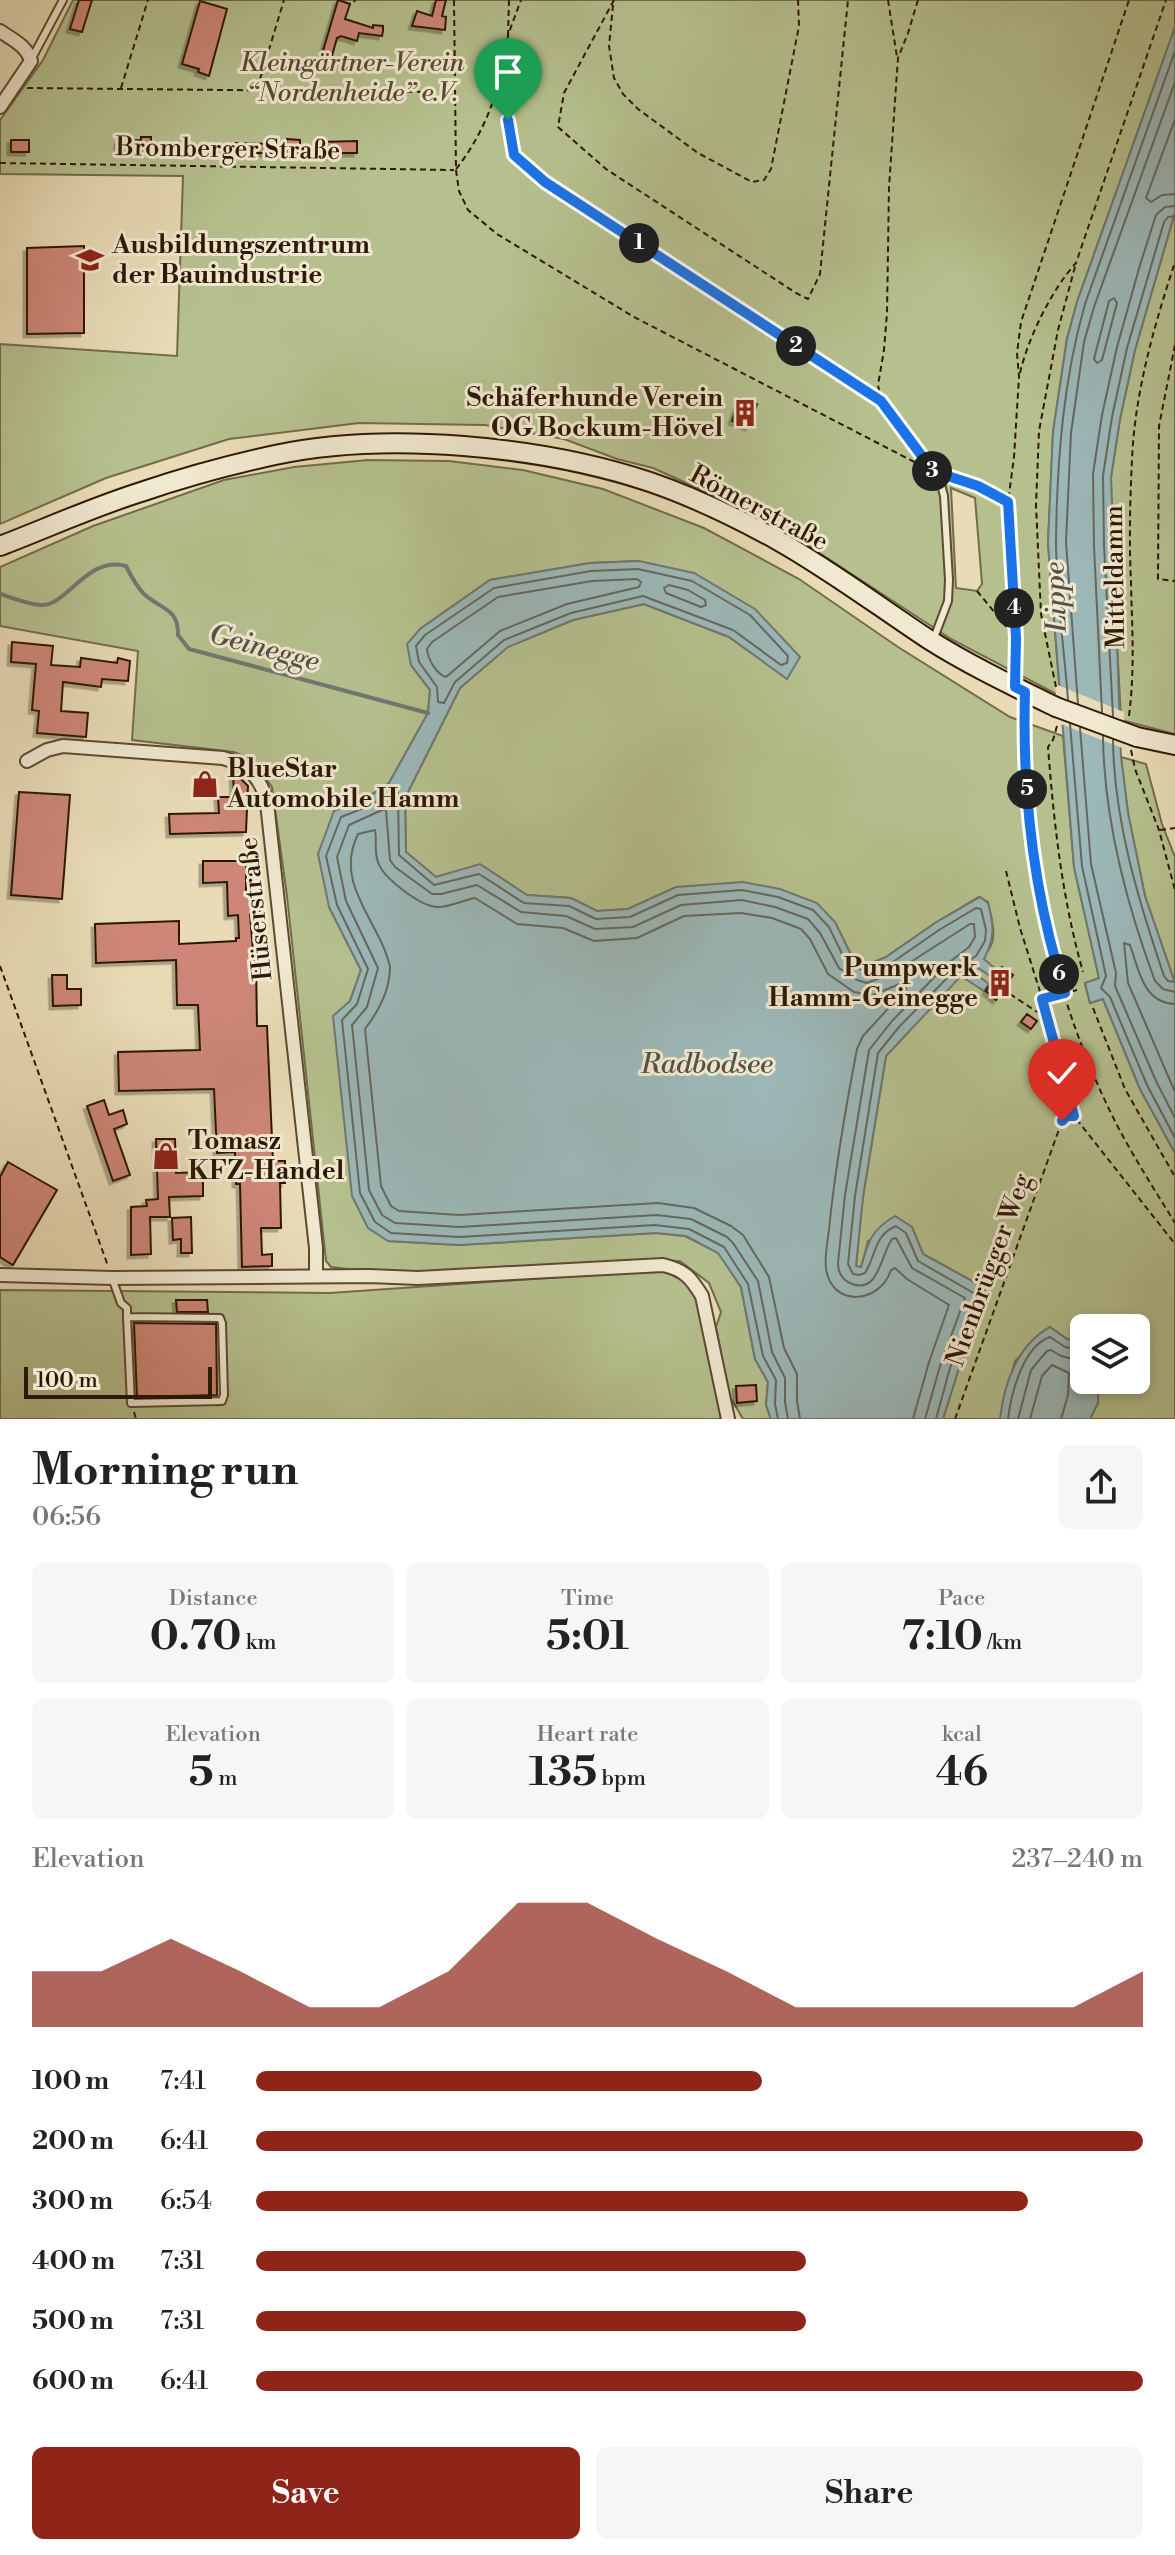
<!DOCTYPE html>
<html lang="en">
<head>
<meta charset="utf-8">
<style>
  body { margin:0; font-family:"Libre Bodoni",serif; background:#f6f6f6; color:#222; height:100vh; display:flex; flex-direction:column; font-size:30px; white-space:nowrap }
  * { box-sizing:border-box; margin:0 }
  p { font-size:26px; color:#767676 }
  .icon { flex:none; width:44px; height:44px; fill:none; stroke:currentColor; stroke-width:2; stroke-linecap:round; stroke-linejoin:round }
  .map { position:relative; height:1419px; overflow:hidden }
  .side { display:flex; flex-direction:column; background:#fff; flex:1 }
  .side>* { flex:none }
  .buttons { position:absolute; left:1070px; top:1314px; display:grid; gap:16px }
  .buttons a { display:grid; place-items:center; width:80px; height:80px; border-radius:12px; background:#fff; box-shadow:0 4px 12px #0003; font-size:40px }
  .scale { position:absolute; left:24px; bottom:20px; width:188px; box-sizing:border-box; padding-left:8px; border:4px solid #2e1905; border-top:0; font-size:22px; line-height:28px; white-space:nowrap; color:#2e1905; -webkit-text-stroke:6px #f0e8d0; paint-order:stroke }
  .pin { position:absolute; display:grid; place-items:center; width:68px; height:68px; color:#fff; margin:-82px -34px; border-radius:50% 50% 50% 0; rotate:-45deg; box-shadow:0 0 8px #0007 }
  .pin .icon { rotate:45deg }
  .km { position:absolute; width:40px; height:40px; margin:-20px; border-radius:50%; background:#222; color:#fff; font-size:22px; line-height:40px; text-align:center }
  .round { display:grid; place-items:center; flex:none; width:84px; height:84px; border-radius:12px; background:#f6f6f6 }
  .summary { display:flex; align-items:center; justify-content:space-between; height:136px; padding:0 32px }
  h1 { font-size:44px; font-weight:800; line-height:60px }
  .metrics { display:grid; grid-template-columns:repeat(3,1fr); gap:12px; height:136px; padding:8px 32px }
  .metrics div { display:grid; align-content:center; border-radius:12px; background:#f6f6f6; text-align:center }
  .metrics b { font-size:40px; font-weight:800 }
  .metrics small { font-size:22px; font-weight:400 }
  .metrics p { font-size:22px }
  .chart { height:224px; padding:16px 32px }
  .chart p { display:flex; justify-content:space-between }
  .chart svg { width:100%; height:144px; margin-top:8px; fill:#8f2418; opacity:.7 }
  .cta { display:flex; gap:16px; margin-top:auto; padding:16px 32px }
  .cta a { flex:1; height:92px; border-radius:12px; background:#8f2418; color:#fff; font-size:32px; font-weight:800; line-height:92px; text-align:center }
  .cta a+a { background:#f6f6f6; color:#222 }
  ul { padding:0 32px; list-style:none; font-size:26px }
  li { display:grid; grid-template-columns:128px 96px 1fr; align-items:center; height:60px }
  li i { height:20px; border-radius:10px; background:#8f2418 }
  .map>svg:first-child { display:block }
  .green { fill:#b5c08e; stroke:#726c4a; stroke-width:2; fill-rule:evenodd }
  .water { fill:#9cb8b8; stroke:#707870; stroke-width:2 }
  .pier { fill:#e8dbb6 }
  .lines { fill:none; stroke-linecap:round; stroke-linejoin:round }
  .shore { stroke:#65685e; stroke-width:2 }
  .stream { stroke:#707870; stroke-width:4 }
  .building { fill:#cd8677; stroke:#2e1905; stroke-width:2; filter:url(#shadow) }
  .lane-casing { stroke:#5c4a31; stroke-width:10 }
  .street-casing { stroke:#5c4a31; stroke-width:16 }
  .secondary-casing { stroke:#2e1905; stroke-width:22 }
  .path { stroke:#2e1905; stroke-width:2; stroke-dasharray:6 4; stroke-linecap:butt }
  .lane { stroke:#f0e8d0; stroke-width:6 }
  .street { stroke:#f0e8d0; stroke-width:12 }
  .secondary { stroke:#f0e8d0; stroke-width:18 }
  .secondary-bridge-casing { stroke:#2e1905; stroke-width:22; stroke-linecap:butt }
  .secondary-bridge { stroke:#f0e8d0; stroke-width:18 }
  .route-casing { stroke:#fff; stroke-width:16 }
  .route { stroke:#1a73e8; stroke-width:10 }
  .labels { text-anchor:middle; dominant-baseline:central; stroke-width:6; stroke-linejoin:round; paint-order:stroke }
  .park-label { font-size:26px; font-style:italic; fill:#564b2e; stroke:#f0e8d0 }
  .street-label { font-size:26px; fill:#2e1905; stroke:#f0e8d0 }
  .poi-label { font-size:26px; font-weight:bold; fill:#2e1905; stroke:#f0e8d0; text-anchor:start }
  .water-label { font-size:28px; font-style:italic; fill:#545144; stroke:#f0e8d0 }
</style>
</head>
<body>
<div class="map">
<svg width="1175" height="1419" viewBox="0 0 1175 1419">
  <defs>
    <filter id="shadow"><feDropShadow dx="-3.5" dy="3.5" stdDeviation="0" flood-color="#0004"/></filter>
  </defs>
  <rect width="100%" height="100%" fill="#e8dbb6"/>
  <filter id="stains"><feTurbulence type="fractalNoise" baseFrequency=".0025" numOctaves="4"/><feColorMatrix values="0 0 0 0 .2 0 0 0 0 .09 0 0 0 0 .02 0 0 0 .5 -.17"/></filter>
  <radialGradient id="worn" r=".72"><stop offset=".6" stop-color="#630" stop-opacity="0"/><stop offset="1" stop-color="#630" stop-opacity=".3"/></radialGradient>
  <g class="green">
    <path d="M73 0H1175V27L1077 302 1067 339 1053 432 1048 543 1060 696 951 639 792 535 744 509 653 468 617 459 564 439 485 425 359 423 229 439 106 478 0 524V344L177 356 183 176 0 174V120L43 60ZM951 488 975 498 982 584 977 591 956 588Z"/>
    <path d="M1175 212V734L1121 720 1112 545 1111 477 1120 419 1135 350Z"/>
    <path d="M368 460 449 461 523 470 603 489 704 528 799 579 898 647 1010 717 1063 736 1074 867 1099 978 1085 984 1090 1003 1103 999 1140 1089 1175 1153V1419H1090L1098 1402V1380H1136V1328H1084V1344L1067 1339 1050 1327 1015 1361 1000 1419H943L958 1371 974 1282 923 1254 912 1227 868 1241 861 1268 856 1266 863 1197 886 1056 961 975 984 991 989 985 968 969C999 948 996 936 988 902L979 897 935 923 886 957 867 965 851 955 835 922 676 887 628 909 597 911 571 898 527 895 480 865 436 877 406 852 405 798 460 688 507 647 573 620 644 604 729 637 787 678 639 561 590 563 490 580 420 629 411 665 430 690 428 713 389 783 365 799 334 811 329 907 361 970 350 1001 388 1241 459 1245 656 1233 685 1236 719 1253 741 1287 755 1359 768 1382 766 1405 771 1419H743L729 1395 716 1327 721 1312 709 1283 680 1261 401 1275 331 1267 326 1261 287 896 272 787 251 759 234 752 132 740 138 651 0 626V567L93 526 224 480 294 467Z"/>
    <path d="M1121 757 1146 764 1162 824 1175 857V983L1145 896 1128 813Z"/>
    <path d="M663 1270 685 1282 700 1305 723 1419H0V1290L330 1293Z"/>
  </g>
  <g class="water">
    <path d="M1175 27V212L1135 350 1120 419 1111 477 1121 757 1128 813 1145 896 1175 983V1153L1140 1089 1103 999 1090 1003 1085 983 1099 978 1074 867 1048 543 1053 432 1067 339 1077 302Z"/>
    <path d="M639 561 694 573 755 609 800 657 787 679 729 637 644 604 573 620 508 647 460 688 405 798 406 852 436 877 480 864 527 895 571 898 597 911 628 909 676 887 743 882 780 889 817 903 835 922 851 955 867 965 886 957 935 923 980 897 988 903C994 926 995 938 984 959L998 971 993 978 974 965 969 969 989 984 984 991 961 976 886 1056 863 1197 856 1266 861 1267C868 1242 871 1230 895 1216L912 1227 923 1254 974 1282 988 1293 958 1371 943 1419H771L766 1405 768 1382 755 1359 741 1287 718 1253 686 1236 656 1233 459 1245 388 1241 368 1228 352 1196 333 1016 350 1001 361 970 329 907 318 854 334 811 365 799 389 783 428 713 430 690 411 665 407 644 420 629 490 580 590 563Z"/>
    <path d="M1050 1327 1067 1339 1084 1344V1380H1098V1403L1090 1419H1000C1004 1384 1017 1345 1050 1327Z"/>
  </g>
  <path class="pier" d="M1055 684 1124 712 1125 749 1058 723Z"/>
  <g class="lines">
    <g class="shore">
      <path d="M1175 119 1146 198 1151 202 1162 195 1175 194"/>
      <path d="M1114 298 1117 303 1102 360 1097 363 1094 359 1109 301Z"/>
      <path d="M638 569 692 581 750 615 788 656 787 663 781 665 733 630 643 596 571 613 504 640 455 682 444 703 438 702 437 687 419 662 416 646 425 635 494 588 591 571Z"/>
      <path d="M637 579 641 582 639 587 567 604 500 631 446 677C436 674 428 659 427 649L432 642 498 597 592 581Z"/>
      <path d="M669 585 688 590 705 600 706 605 701 607 666 593 664 588Z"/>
      <path d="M1068 700C1064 647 1056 593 1056 541 1057 461 1063 381 1085 304L1175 51"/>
      <path d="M1078 704 1066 542 1071 433 1084 342 1094 307 1175 82"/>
      <path d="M1102 712 1094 546 1093 474 1102 415 1117 347 1140 265 1156 215 1165 207 1175 206"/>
      <path d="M1113 716 1104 545 1103 476 1112 417 1127 348 1164 222 1168 217 1175 216"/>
      <path d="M1070 724 1082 866 1106 976 1101 988 1110 997 1147 1085 1175 1138"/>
      <path d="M1080 728 1091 864 1116 973 1115 986 1156 1081 1175 1118"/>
      <path d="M1103 736C1104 820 1126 903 1155 981L1163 989 1175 992"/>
      <path d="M1113 740C1114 821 1138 899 1164 976L1168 981 1175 982"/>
      <path d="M1175 1004C1143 1003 1139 970 1130 945L1124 943 1128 983 1175 1092"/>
      <path d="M778 1419 775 1404 776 1380 763 1356 748 1284 724 1247 689 1229 655 1225 459 1237 391 1233 375 1222 360 1193 342 1020 357 1004 368 969 337 905 326 856 341 817 369 806 396 790 398 793 399 855 434 885 479 874 524 903 569 906 596 919 630 917 678 895 742 890 778 897 813 910 829 927 845 960 866 973 890 964 939 930 976 908 981 909 986 930 985 941 976 956 954 971 899 1027 878 1053 855 1196 848 1264 853 1274 859 1275 865 1273C876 1256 874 1235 896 1226L906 1233 918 1261 977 1295 950 1368 936 1419"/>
      <path d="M788 1419 785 1402V1378L772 1352 758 1281 733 1243 727 1237 691 1219 657 1215 459 1227 395 1223 382 1215 369 1190 352 1025 367 1007 378 968 346 901 337 857 349 825 382 810H386L390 860 395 867 432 894H441L477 885 521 912 566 916 595 929 633 927 681 905 742 900 775 907 808 919 820 933 839 968 857 980 867 983 895 972 970 924H974L975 937 969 947 947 964 892 1021 869 1050 845 1195 838 1263C838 1272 842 1280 852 1284 879 1294 881 1254 892 1239L896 1238 912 1268 965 1298 940 1366 925 1419"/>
      <path d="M800 1419 797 1401V1374L784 1348 769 1277 743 1235 731 1226 694 1208 658 1203 459 1215 399 1211 391 1206 381 1186 365 1029C378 1012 390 990 390 967 380 921 333 885 358 834L375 830C377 840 374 852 378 862 383 878 421 907 438 907 450 907 463 900 475 898L517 924 563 928 594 941 637 938 684 916 741 913 772 918 801 929 810 939 828 974 854 992 873 995 902 983 906 984V989L863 1036 857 1049C846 1106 836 1163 830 1220 829 1236 824 1254 826 1269 832 1308 880 1304 891 1270L895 1268 907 1279 949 1305 929 1362 913 1419"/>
      <path d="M1008 1419C1011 1394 1023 1346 1050 1337L1065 1347 1084 1351"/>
      <path d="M1018 1419 1031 1370 1047 1351 1051 1350 1061 1356 1084 1362"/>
      <path d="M1030 1419 1042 1376 1052 1365 1069 1373 1068 1395 1061 1419"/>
    </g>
    <path class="stream" d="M0 594C13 598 30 605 43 605 67 605 88 555 126 566 131 576 136 586 144 594 160 609 179 608 178 635L189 649 428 713"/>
  </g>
  <g class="building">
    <path d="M79 0H92L82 32 70 29Z"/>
    <path d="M338 0 350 4 345 19 373 28V25L383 26V31L382 36 359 33 357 41 341 36 337 38 330 63 320 61Z"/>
    <path d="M436 0H446L442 16 446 17 445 30 412 26 417 11 432 16Z"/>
    <path d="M200 1 227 9 209 76 198 72 199 69 182 64Z"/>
    <path d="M141 137H151V151H118V141L141 140Z"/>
    <path d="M287 139 300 140V153H287Z"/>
    <rect x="11" y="140" width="18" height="12"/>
    <path d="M357 141V153H335L334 156H319L320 142Z"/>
    <path d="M235 143 272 144V153H235Z"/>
    <path d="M84 246V333L27 334V248Z"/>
    <path d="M740 398 757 404 749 427 732 421Z"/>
    <path d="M12 642 53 646 51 665 80 667 81 658 117 663 118 658 130 661 128 681 102 679 101 687 63 682 61 711 88 713 86 737 37 733 39 711 32 710 36 664 11 662Z"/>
    <path d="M233 771 248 786 246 832 170 834 169 814 219 813 218 797H234Z"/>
    <path d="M19 792 70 795 62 899 11 895Z"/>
    <path d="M203 861H246V895H259L260 914H250L254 963H256L257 1026H267L273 1161H285V1183H280L281 1228H261L262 1255 272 1254V1266L242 1267 240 1184H236L235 1152 217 1153 214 1089 119 1091 118 1052 200 1050 198 1005H177L176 960 96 963 95 924 179 921V944L236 941V938H239L238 915 228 916 227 882 203 883Z"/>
    <path d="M1002 967 1013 975 996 1000 986 991Z"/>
    <path d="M52 975H67V989H81V1005L53 1006Z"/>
    <path d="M1027 1014 1037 1021 1031 1029 1021 1022Z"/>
    <path d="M104 1100 109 1115 123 1110 127 1124 114 1129 130 1175 113 1181 87 1106Z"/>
    <path d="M156 1139H175L176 1173 203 1172V1196L169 1197 170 1217H150L151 1254 131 1255V1207L147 1206 146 1200 158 1199Z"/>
    <path d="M8 1162 57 1190 13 1265 0 1257V1177Z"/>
    <path d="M191 1217 192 1253H181V1239L173 1240 172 1218Z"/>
    <path d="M176 1300H207L208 1312H177Z"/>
    <path d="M134 1323 216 1324 217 1395 137 1397Z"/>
    <path d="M756 1385 757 1401 737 1403 736 1386Z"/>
  </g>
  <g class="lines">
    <g class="lane-casing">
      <g id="lane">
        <path d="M31 60 63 0"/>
        <path d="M933 471 940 481 944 496 949 580 948 601 934 638"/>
        <path d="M112 1278 121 1303 127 1308V1317L220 1318 222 1323 224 1395 222 1401 131 1403 127 1317"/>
      </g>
    </g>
    <g class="street-casing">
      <g id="street">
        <path d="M0 31C13 40 27 46 31 61L0 107"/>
        <path d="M27 761 47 750 63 746 223 758C248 765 261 777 267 803L316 1248V1276"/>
        <path d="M0 1275 112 1278 369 1276 418 1278 663 1265C685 1270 691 1278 702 1296L728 1419"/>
      </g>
    </g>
    <g class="secondary-casing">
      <g id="secondary">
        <path d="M0 546C47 528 93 507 141 492 185 477 229 465 275 455 386 431 542 446 650 482 694 497 737 518 777 540 829 569 878 606 928 639 969 665 1013 686 1056 707"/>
        <path d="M1137 737 1175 745"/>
      </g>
    </g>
    <g class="path">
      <path d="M454 0 456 170 459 191 468 210 497 234 634 317 926 468"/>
      <path d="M509 0 508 35 521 0"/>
      <path d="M614 0 564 93 558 127 606 169 796 293 808 299 820 274 848 0"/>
      <path d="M888 0 897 57"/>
      <path d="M918 0 908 33 898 58 889 187 887 313 884 350 878 385 881 401 927 462"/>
      <path d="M354 2 355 0"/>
      <path d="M613 5 609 46 614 78 623 94 638 109 698 153 752 182 764 180 771 169 799 26 798 0"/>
      <path d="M504 71 508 120 514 155 545 182 881 401"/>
      <path d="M27 88 430 92"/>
      <path d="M121 88 148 0"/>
      <path d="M257 89 284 0"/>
      <path d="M0 163 454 170"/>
      <path d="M456 169C486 132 503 82 508 35"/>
      <path d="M1175 345 1159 426 1158 579 1175 581"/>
      <path d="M1020 373C1028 338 1052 289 1076 263L1166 0"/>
      <path d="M950 478 978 486 1008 502"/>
      <path d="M977 591 1014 636"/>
      <path d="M1016 668 1008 502 1014 457 1019 377 1017 353 1021 322 1129 0"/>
      <path d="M1056 687 1041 614 1036 505 1039 431 1058 330 1076 263"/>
      <path d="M1025 709C1021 852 1053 1002 1119 1129 1136 1161 1156 1192 1175 1223"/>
      <path d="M1129 716C1135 668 1132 629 1131 582 1129 541 1130 500 1132 459 1135 392 1154 326 1175 262"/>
      <path d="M1057 726 1053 740 1048 747C1054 824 1062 898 1083 972"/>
      <path d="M1131 750 1135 769 1159 830 1175 890"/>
      <path d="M1160 830 1175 828"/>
      <path d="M1006 871 1020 928 1048 1017"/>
      <path d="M0 966 108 1266"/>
      <path d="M1010 994 1048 1019 1058 1062 1074 1116 1175 1244"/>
      <path d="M1043 999 1077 990"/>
      <path d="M1093 1008 1125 1089 1175 1177"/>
      <path d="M134 1412 136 1419"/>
      <path d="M955 1419 1062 1121 1067 1116H1074"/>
    </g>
    <use href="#lane" class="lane"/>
    <use href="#street" class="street"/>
    <use href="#secondary" class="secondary"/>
    <g class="secondary-bridge-casing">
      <path id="secondary-bridge" d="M1056 707 1137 737"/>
    </g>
    <use href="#secondary-bridge" class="secondary-bridge"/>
  </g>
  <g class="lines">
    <g class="route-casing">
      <path id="route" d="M508 120 514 155 545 182 881 401 933 471 978 486 1008 502 1016 638 1015 687 1025 692C1022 793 1034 896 1065 993L1042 999 1074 1116H1067L1062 1121"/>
    </g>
    <use href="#route" class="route"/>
  </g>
  <defs>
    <g id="school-bare" transform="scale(2.16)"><path d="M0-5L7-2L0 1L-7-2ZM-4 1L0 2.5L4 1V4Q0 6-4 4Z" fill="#8f2418" stroke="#f0e8d0" stroke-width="2.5" paint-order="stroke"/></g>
    <g id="building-bare" transform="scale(2.16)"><path d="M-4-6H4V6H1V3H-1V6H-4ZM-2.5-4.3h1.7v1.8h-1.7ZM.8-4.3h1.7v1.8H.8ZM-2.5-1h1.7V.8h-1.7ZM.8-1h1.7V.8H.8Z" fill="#8f2418" stroke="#f0e8d0" stroke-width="2.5" paint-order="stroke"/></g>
    <g id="shop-bare" transform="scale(2.16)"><path d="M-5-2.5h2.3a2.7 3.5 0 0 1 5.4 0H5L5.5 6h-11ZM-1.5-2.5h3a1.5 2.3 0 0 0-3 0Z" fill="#8f2418" stroke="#f0e8d0" stroke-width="2.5" paint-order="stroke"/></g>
  </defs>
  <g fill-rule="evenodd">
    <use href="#school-bare" x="90" y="260"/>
    <use href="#building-bare" x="745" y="413"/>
    <use href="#shop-bare" x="205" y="784"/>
    <use href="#building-bare" x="1000" y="983"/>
    <use href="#shop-bare" x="166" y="1156"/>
  </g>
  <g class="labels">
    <g class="park-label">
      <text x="352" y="63">Kleingärtner-Verein<tspan x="352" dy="30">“Nordenheide” e.V.</tspan></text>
    </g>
    <g class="street-label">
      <text transform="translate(228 149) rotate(1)">Bromberger Straße</text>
      <text transform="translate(759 508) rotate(28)">Römerstraße</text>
      <text transform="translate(1115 577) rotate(-91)">Mitteldamm</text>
      <text transform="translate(256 909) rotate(-96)">Hüserstraße</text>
      <text transform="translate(989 1270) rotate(-70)">Nienbrügger Weg</text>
    </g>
    <g class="poi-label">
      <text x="112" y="245">Ausbildungszentrum<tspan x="112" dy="30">der Bauindustrie</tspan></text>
      <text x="723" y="398" text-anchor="end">Schäferhunde Verein<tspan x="723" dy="30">OG Bockum-Hövel</tspan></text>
      <text x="227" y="769">BlueStar<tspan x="227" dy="30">Automobile Hamm</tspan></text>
      <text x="978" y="968" text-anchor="end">Pumpwerk<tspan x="978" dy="30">Hamm-Geinegge</tspan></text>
      <text x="188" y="1141">Tomasz<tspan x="188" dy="30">KFZ-Handel</tspan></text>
    </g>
    <g class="water-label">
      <text transform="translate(1056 597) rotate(-92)">Lippe</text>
      <text transform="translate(264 648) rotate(15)">Geinegge</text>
      <text x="707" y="1064">Radbodsee</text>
    </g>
  </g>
  <rect width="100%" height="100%" filter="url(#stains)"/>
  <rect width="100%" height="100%" fill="url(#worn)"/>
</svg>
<div class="buttons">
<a><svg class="icon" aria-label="layers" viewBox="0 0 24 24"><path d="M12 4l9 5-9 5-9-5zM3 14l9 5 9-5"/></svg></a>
</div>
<div class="scale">100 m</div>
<div class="pin" style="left:508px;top:120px;background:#1e9e55"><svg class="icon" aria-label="arrive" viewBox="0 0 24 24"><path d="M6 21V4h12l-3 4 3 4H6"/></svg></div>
<div class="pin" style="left:1062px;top:1121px;background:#d93025"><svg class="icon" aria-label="check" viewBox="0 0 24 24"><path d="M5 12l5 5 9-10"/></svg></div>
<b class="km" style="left:639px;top:243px">1</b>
<b class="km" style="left:796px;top:346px">2</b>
<b class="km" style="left:932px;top:471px">3</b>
<b class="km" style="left:1014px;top:608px">4</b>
<b class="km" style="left:1027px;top:789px">5</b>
<b class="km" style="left:1059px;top:974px">6</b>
</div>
<section class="side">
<div class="summary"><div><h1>Morning run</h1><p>06:56</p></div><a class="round"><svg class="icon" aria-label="share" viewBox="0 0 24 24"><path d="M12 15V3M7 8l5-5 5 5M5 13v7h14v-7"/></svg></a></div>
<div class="metrics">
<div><p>Distance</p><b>0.70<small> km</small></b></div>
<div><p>Time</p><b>5:01</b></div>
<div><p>Pace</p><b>7:10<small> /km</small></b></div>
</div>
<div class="metrics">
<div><p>Elevation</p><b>5<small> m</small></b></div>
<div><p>Heart rate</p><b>135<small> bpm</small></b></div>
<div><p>kcal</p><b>46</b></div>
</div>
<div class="chart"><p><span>Elevation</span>237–240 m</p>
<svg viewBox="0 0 160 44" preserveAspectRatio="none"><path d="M0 44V27L10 27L20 17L30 27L40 38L50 38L60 27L70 6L80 6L90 17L100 27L110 38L120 38L130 38L140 38L150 38L160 27V44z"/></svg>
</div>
<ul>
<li><b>100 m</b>7:41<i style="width:57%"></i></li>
<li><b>200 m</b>6:41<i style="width:100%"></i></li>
<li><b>300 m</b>6:54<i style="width:87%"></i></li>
<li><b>400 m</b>7:31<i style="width:62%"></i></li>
<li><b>500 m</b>7:31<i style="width:62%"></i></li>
<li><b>600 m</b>6:41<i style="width:100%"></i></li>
</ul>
<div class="cta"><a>Save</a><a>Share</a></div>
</section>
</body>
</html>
